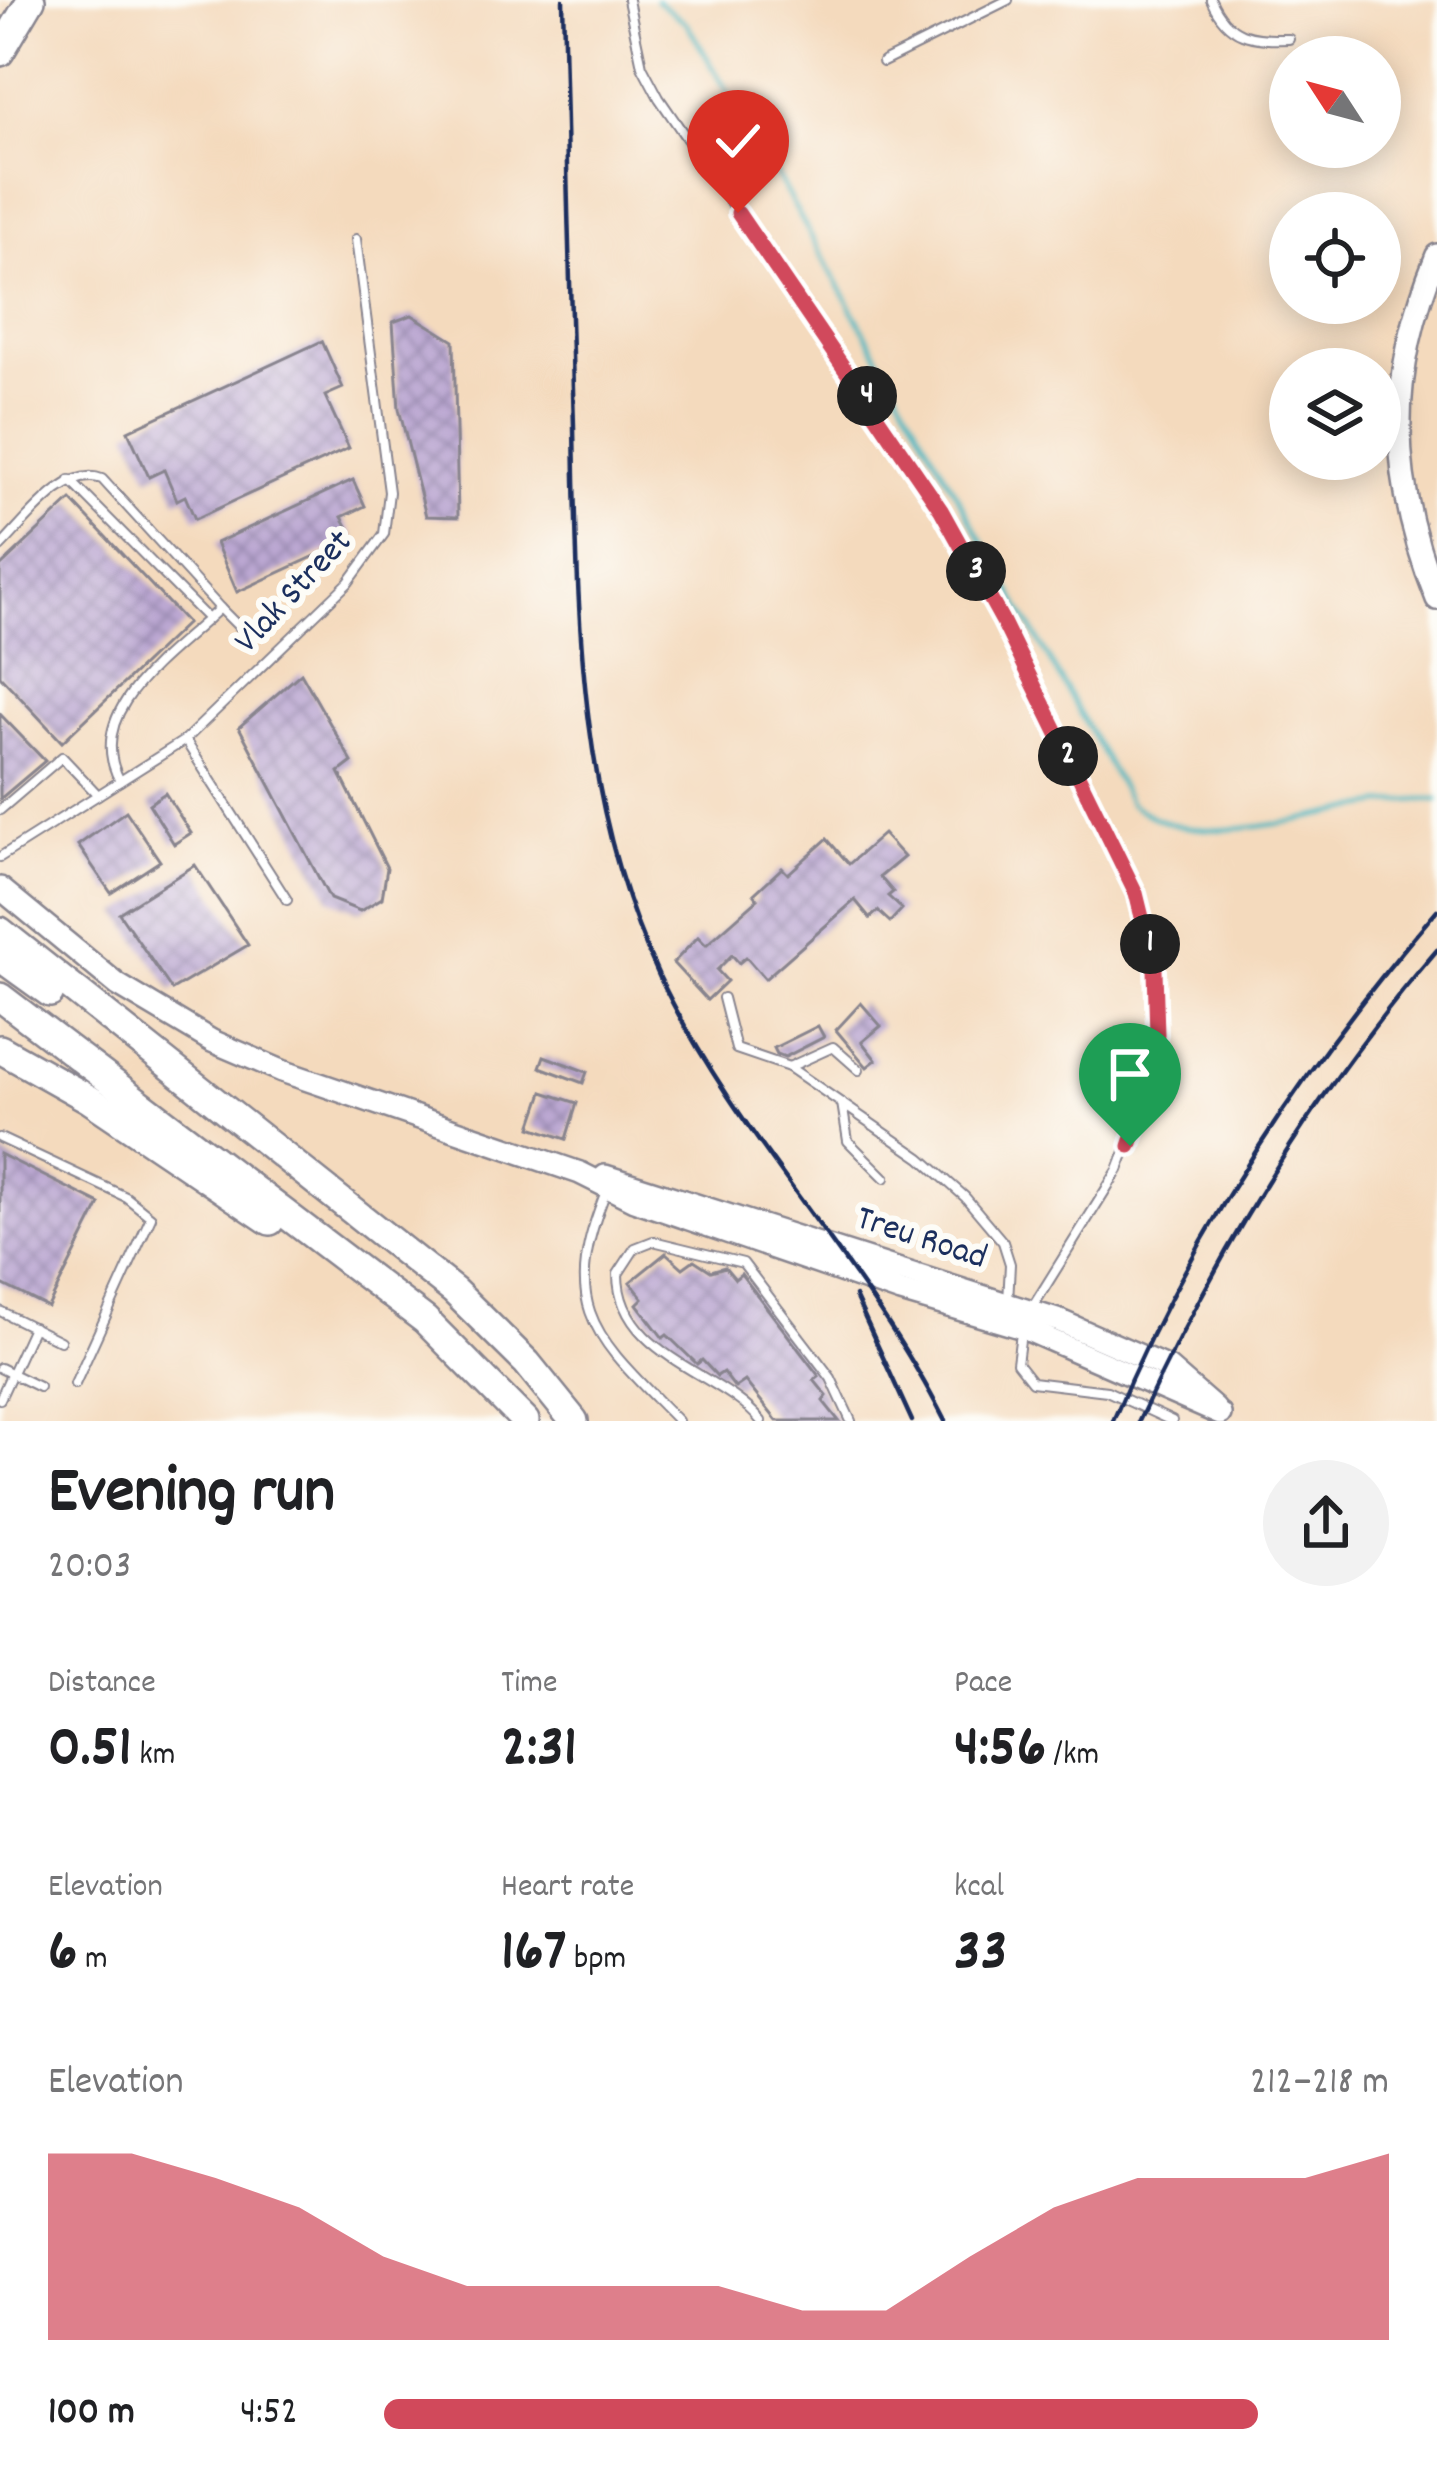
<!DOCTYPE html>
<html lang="en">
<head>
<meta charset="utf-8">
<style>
  body { margin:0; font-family:Dekko,sans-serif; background:#f2f2f2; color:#202124; height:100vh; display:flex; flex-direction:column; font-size:45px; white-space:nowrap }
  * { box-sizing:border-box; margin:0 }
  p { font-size:39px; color:#757577 }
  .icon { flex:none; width:66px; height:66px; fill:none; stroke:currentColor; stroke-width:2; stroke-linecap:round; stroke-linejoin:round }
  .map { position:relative; height:1421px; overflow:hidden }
  .drawer { display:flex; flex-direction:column; background:#fff; flex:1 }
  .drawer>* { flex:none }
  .needle { width:78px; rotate:306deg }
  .tools { position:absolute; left:1269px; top:36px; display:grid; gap:24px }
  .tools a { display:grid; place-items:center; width:132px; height:132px; border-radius:50%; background:#fff; box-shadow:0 6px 30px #0003; font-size:60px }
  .pin { position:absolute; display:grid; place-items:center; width:102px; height:102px; color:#fff; margin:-123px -51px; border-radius:50% 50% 50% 0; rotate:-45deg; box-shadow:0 0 12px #0007 }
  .pin .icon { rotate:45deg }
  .km { position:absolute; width:60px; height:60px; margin:-30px; border-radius:50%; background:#222; color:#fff; font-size:33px; line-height:60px; text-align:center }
  .round { display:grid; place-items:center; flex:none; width:126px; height:126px; border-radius:63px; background:#f2f2f2 }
  .overview { display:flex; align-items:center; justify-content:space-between; height:204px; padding:0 48px }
  h1 { font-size:66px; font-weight:700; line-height:90px }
  .stats { display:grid; grid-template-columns:repeat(3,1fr); gap:18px; height:204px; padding:12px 48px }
  .stats div { display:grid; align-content:center }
  .stats b { font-size:60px; font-weight:700 }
  .stats small { font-size:33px; font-weight:400 }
  .stats p { font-size:33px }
  .chart { height:336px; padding:24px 48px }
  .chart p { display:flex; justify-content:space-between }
  .chart svg { width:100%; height:216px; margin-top:12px; fill:#d1495b; opacity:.7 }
  ul { padding:0 48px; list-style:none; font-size:39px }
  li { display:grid; grid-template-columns:192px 144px 1fr; align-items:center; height:90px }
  li i { height:30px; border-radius:15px; background:#d1495b }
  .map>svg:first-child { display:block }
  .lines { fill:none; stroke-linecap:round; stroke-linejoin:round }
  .stream { stroke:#48b7c1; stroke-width:4.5 }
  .building { fill:url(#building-cross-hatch) }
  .lane-casing { stroke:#88848e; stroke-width:12 }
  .secondary-casing { stroke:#88848e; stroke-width:26 }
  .highway-casing { stroke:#88848e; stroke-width:32 }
  .lane { stroke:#fff; stroke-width:8 }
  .secondary { stroke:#fff; stroke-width:21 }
  .highway { stroke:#fff; stroke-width:27 }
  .rail { stroke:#1b2f5e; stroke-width:4.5 }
  .route-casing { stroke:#fff; stroke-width:24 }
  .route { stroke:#d1495b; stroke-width:15 }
  .labels { text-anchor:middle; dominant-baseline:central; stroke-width:12; stroke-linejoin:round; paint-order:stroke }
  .street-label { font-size:36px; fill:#1b2f5e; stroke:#fdfcf7 }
</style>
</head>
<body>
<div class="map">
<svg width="1437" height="1421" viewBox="0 0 1437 1421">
  <defs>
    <pattern id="building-cross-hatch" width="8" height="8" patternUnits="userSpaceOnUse" patternTransform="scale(3)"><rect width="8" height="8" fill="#bba7d2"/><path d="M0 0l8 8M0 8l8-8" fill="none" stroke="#9788ae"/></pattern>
  </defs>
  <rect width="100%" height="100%" fill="#fdfcf7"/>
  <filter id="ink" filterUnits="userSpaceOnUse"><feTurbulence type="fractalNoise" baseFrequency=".00833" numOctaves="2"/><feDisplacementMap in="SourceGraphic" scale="24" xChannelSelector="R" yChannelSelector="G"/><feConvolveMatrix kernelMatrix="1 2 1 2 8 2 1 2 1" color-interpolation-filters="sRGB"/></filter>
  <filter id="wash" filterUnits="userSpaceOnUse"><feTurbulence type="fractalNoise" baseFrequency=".004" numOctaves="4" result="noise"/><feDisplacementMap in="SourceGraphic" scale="48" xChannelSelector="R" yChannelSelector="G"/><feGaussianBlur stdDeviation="2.7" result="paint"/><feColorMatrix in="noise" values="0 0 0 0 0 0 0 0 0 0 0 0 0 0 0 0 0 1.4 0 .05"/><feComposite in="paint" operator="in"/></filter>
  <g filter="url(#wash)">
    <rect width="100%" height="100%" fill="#f4dabd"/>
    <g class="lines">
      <path class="stream" d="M656 0 687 24 759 144 1130 803C1209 866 1344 796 1437 800"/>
    </g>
    <g id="blocks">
      <g class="building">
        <path d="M412 315 454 341 458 517 426 516 399 409 393 322Z"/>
        <path d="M322 341 343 388 325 396 349 448 195 519 185 496 177 500 164 470 149 477 128 431Z"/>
        <path d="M353 480 365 506 342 517 354 538 237 592 216 543Z"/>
        <path d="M71 500 187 623 62 742 0 676V567Z"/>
        <path d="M301 673 352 762 339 772 387 868 382 898 360 911 330 899 239 727Z"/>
        <path d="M0 714 45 761 0 799Z"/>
        <path d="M165 793 191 833 174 844 149 804Z"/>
        <path d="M126 811 160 861 111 893 78 845Z"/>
        <path d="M883 834 904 857 880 877 893 892 888 896 902 909 890 922 878 911 870 918 855 900 765 979 746 957 739 963 732 955 717 970 727 981 707 1000 673 963 698 937 706 945 758 899 754 894 782 868 788 874 827 839 849 864Z"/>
        <path d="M195 865 248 945 172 990 119 913Z"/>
        <path d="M861 1003 881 1026 862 1042 876 1060 867 1067 836 1030Z"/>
        <path d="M818 1026 824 1037 785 1057 777 1054 774 1048Z"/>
        <path d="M544 1056 587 1072 583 1083 540 1067Z"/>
        <path d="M543 1092 577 1103 566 1139 531 1127Z"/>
        <path d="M0 1154 100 1204 48 1307 0 1283Z"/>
        <path d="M666 1253 683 1268 694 1260 711 1271 725 1267 735 1279 741 1274 819 1376 814 1380 827 1396 823 1401 839 1421H777L745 1381 735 1388 723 1372 717 1376 702 1360 697 1364 667 1335 663 1338 637 1304 643 1298 630 1282Z"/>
      </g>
    </g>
  </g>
  <g filter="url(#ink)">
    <use href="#blocks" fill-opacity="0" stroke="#88848e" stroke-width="3"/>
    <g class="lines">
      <g class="lane-casing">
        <g id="lane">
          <path d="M628 0 642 66 659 98 941 510 1002 620 1144 917 1158 1002 1147 1095 1118 1170 1032 1308"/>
          <path d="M1211 0C1228 38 1252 40 1289 39"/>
          <path d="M883 62 1008 0"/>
          <path d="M70 480 208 619"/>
          <path d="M0 547C25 523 65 465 102 479L220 608C174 653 81 709 120 781"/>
          <path d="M220 608 248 636"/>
          <path d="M185 740 287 900"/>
          <path d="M0 810 62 757 98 795"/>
          <path d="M0 857 185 740 348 583 384 534 389 492 356 239"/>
          <path d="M723 998 736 1049 789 1067 921 1158 965 1197 1003 1242 1010 1264 1008 1302"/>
          <path d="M789 1067 833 1047 859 1070"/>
          <path d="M842 1103 848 1141 885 1178"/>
          <path d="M0 1138 126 1197 151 1217 75 1384"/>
          <path d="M607 1189C557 1311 596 1337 678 1421"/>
          <path d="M0 1311 60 1341"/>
          <path d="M1021 1333 1017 1363 1032 1382 1107 1391 1172 1421"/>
          <path d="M0 1368 39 1387"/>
          <path d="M0 1399 33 1327"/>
          <path d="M761 1421C722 1372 618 1356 618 1274L635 1248 653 1241 743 1263 831 1378 851 1421"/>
        </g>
      </g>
      <g class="secondary-casing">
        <g id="secondary">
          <path d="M1437 255C1387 375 1388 478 1437 599"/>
          <path d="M0 888 118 985 212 1041 282 1071 580 1173 634 1200 901 1292 1023 1328 1220 1414"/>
          <path d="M605 1176 1060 1321 1168 1368 1215 1409"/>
        </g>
      </g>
      <g class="highway-casing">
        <g id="highway">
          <path d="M0 52 31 0"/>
          <path d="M0 931 454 1291 527 1363 574 1421"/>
          <path d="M0 957 50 993"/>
          <path d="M0 997 425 1320 525 1421"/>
          <path d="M0 1049 89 1099 270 1221"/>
        </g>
      </g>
      <use href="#lane" class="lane"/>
      <use href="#secondary" class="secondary"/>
      <use href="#highway" class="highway"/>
      <g class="rail">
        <path d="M563 0C566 142 570 285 574 427 578 618 577 802 660 978 736 1137 866 1264 945 1421"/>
        <path d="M855 1296 912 1421"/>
        <path d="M1113 1421C1191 1234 1305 1064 1437 910"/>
        <path d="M1139 1421C1218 1251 1314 1092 1437 950"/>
      </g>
    </g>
  </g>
  <g class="lines" filter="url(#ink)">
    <g class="route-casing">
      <path id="route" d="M738 213 941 510 1002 620 1136 893 1155 970 1157 1034 1147 1095 1130 1146"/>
    </g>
    <use href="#route" class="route"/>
  </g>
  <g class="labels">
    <g class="street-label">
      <text transform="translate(295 593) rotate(-47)">Vlak Street</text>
      <text transform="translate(921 1240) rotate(18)">Treu Road</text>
    </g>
  </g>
</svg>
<div class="tools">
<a><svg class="needle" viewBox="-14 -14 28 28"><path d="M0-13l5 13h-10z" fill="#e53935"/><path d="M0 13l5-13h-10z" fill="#757577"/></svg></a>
<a><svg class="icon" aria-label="locate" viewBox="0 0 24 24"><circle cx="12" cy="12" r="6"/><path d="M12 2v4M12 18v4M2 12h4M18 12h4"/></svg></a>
<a><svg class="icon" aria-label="layers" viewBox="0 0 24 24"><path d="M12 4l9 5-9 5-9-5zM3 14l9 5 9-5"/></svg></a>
</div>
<div class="pin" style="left:1130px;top:1146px;background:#1e9e55"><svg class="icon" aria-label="arrive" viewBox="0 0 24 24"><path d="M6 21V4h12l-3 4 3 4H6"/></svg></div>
<div class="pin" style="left:738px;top:213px;background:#d93025"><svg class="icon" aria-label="check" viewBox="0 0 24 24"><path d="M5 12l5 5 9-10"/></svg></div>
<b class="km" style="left:1150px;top:944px">1</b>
<b class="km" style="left:1068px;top:756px">2</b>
<b class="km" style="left:976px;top:571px">3</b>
<b class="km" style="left:867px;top:396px">4</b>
</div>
<section class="drawer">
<div class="overview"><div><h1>Evening run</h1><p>20:03</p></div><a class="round"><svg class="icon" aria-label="share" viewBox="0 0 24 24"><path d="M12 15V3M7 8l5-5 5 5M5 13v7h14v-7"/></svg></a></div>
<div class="stats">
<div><p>Distance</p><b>0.51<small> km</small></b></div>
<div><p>Time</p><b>2:31</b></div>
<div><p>Pace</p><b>4:56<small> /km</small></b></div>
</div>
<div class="stats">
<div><p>Elevation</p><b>6<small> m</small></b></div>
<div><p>Heart rate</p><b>167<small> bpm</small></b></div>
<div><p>kcal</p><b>33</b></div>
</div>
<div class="chart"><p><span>Elevation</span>212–218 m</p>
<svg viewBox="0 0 160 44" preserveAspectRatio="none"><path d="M0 44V6L10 6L20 11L30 17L40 27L50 33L60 33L70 33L80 33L90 38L100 38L110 27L120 17L130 11L140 11L150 11L160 6V44z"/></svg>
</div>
<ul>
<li><b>100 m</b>4:52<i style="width:87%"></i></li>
</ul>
</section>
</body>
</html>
